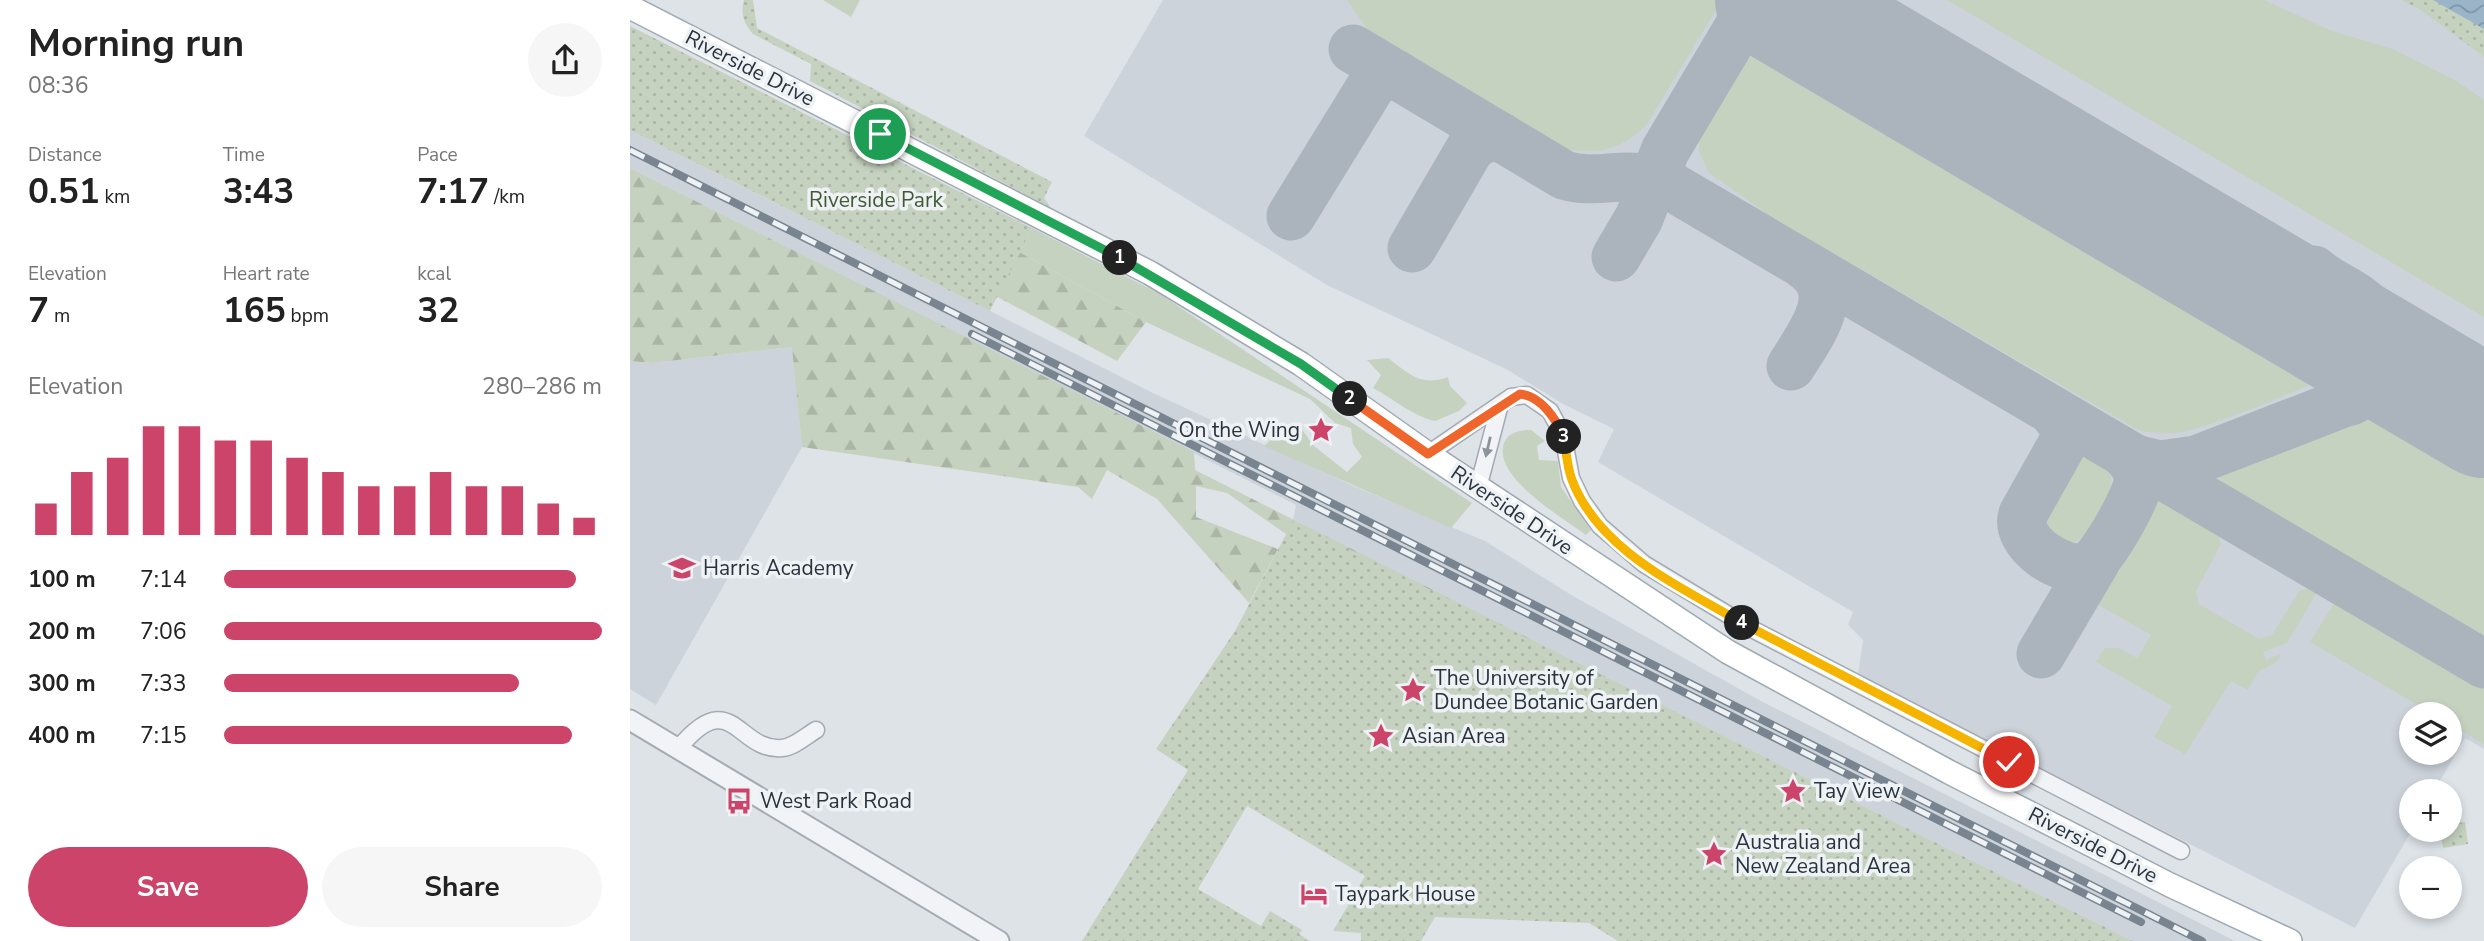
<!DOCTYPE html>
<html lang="en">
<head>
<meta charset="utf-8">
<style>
  body { margin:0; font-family:"Nunito Sans",sans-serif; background:#f6f6f6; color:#222; height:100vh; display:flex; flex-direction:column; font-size:26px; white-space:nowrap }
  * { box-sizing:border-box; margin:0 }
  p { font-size:23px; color:#767676 }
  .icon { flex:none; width:38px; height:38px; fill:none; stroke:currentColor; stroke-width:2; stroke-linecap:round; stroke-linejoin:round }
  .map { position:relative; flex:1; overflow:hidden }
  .details { display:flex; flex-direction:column; background:#fff; width:630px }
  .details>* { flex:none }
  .controls { position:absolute; left:1769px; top:702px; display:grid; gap:14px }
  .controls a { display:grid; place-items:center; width:63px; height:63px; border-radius:50%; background:#fff; box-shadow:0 4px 10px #0003; font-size:35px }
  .pin { position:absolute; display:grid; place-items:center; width:60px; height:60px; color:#fff; margin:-30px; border:4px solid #fff; border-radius:50%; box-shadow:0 2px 7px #0007 }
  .km { position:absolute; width:35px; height:35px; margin:-18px; border-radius:50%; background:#222; color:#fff; font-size:19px; line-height:35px; text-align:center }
  .round { display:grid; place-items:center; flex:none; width:74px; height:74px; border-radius:37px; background:#f6f6f6 }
  .head { display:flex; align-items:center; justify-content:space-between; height:119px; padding:0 28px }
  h1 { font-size:38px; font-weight:700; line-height:52px }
  .figures { display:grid; grid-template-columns:repeat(3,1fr); gap:10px; height:119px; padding:7px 28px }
  .figures div { display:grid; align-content:center }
  .figures b { font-size:35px; font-weight:700 }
  .figures small { font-size:19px; font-weight:400 }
  .figures p { font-size:19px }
  .chart { height:196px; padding:14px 28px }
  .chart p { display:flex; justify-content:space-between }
  .chart svg { width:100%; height:126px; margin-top:7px; stroke:#cc4469; stroke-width:6 }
  .action { display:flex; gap:14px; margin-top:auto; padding:14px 28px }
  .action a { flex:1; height:80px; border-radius:42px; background:#cc4469; color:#fff; font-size:28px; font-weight:700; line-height:80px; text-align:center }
  .action a+a { background:#f6f6f6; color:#222 }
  ul { padding:0 28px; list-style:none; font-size:23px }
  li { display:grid; grid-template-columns:112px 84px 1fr; align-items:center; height:52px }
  li i { height:18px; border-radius:9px; background:#cc4469 }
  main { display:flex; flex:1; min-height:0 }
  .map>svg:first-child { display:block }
  .built { fill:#ccd3da; fill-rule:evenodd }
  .grass { fill:#c6d2c0 }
  .forest { fill:url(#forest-firs) }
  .park { fill:url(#park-dots) }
  .water { fill:url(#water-waves) }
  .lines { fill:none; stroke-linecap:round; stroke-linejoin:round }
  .taxiway { stroke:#abb4bc; stroke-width:49 }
  .runway { stroke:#abb4bc; stroke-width:122 }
  .minor-casing { stroke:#a4abb2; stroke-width:19 }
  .tertiary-casing { stroke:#a4abb2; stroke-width:23 }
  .primary-casing { stroke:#9ea9b3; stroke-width:26 }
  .minor { stroke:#f1f3f6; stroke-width:16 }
  .tertiary { stroke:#f1f3f6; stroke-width:19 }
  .primary { stroke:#fff; stroke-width:23 }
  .rail-casing { stroke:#788591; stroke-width:8 }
  .rail { stroke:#eef2f5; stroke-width:5; stroke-dasharray:16; stroke-linecap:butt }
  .oneway { fill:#8c939a }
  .split-1-casing { stroke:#fff; stroke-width:14 }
  .split-2-casing { stroke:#fff; stroke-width:14 }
  .split-3-casing { stroke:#fff; stroke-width:14 }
  .split-4-casing { stroke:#fff; stroke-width:14 }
  .split-5-casing { stroke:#fff; stroke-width:14 }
  .split-1 { stroke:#22a559; stroke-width:9 }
  .split-2 { stroke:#22a559; stroke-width:9 }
  .split-3 { stroke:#f0652b; stroke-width:9 }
  .split-4 { stroke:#f5b400; stroke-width:9 }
  .split-5 { stroke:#f5b400; stroke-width:9 }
  .labels { text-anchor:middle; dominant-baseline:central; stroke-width:7; stroke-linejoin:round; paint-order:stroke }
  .street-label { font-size:21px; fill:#28333e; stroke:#eef2f5 }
  .park-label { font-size:21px; fill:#415a35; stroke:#eef2f5 }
  .poi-label { font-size:21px; fill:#28333e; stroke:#eef2f5; text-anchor:start }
</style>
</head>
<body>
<main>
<section class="details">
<div class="head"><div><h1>Morning run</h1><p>08:36</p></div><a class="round"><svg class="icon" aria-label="share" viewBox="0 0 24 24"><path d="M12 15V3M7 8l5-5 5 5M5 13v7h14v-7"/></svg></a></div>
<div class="figures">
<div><p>Distance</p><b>0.51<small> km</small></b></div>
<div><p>Time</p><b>3:43</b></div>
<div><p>Pace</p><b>7:17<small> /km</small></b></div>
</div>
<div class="figures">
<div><p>Elevation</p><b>7<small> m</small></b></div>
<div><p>Heart rate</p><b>165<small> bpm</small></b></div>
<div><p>kcal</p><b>32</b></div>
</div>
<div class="chart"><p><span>Elevation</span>280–286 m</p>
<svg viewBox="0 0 160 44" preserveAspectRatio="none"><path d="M5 44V33M15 44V22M25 44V17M35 44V6M45 44V6M55 44V11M65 44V11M75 44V17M85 44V22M95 44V27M105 44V27M115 44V22M125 44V27M135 44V27M145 44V33M155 44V38"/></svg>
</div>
<ul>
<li><b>100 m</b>7:14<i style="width:93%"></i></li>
<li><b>200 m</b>7:06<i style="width:100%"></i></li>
<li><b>300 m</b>7:33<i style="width:78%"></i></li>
<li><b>400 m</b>7:15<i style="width:92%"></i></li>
</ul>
<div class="action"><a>Save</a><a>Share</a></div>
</section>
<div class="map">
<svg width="1854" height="941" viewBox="0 0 1854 941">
  <defs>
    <pattern id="forest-firs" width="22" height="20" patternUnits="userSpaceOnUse" patternTransform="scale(1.75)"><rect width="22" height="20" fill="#c6d2c0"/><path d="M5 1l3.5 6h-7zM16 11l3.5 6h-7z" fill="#aab5a6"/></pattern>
    <pattern id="park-dots" width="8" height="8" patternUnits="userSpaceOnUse" patternTransform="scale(1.75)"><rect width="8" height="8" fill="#c6d2c0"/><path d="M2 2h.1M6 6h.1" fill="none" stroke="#aab5a6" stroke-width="1.8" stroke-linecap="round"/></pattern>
    <pattern id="water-waves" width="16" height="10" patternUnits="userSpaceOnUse" patternTransform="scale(1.75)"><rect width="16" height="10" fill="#9ab5c8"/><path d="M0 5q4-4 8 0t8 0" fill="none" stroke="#7e94a4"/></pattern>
  </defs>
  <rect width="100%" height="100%" fill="#dee3e8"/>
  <g class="built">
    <path d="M533 0H1803L1854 29V749L1835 738 1804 791H1782V830L1725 928 1228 675 1233 640 1218 625 1223 612 968 462 984 429 935 405 876 369 697 285 454 136ZM1782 714H1820V752H1782Z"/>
    <path d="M0 130 523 393 721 485 855 541 943 596 1129 700 1605 941H1503L663 521 666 505 0 168Z"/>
    <path d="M163 347 172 447 26 705 0 689V361L21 363Z"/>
  </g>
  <g class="grass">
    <path d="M193 0H230L221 17Z"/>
    <path d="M717 0H1092L1016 126C990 150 967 156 932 148L745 40Z"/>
    <path d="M1317 0H1634L1702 31 1763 49 1825 80 1854 100V317Z"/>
    <path d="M1171 18 1191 22 1717 332C1722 342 1724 352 1716 362 1702 381 1585 424 1558 431 1542 435 1527 433 1510 431L1143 218 1079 173 1069 151V138C1080 113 1114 44 1135 30 1146 23 1158 20 1171 18Z"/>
    <path d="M402 228 530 294 842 503 821 528 634 446 651 430 673 431 684 446 717 472 732 457 723 444 721 428 705 423 680 399 516 322 389 252Z"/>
    <path d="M758 358C779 374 791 387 818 377L820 386 837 403 829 411 805 421C782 416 764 399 743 388L751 375 737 360Z"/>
    <path d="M1785 392H1811L1854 412V642L1595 489 1586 471Z"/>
    <path d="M901 430 915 441 907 446 909 460 928 461 931 487 961 530 956 535C932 517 862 477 874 443 878 432 890 430 901 430Z"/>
    <path d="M1451 455C1493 456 1483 490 1469 515 1453 542 1436 557 1411 528L1406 507 1432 464Z"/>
    <path d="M1542 493 1582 515 1591 544 1566 591 1569 604 1629 639 1642 635 1670 590 1690 587 1657 643 1633 652 1636 660 1651 654 1647 662 1629 671 1618 690 1601 681 1555 754 1524 737 1542 706 1466 662 1475 648H1488L1507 658 1521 635 1460 600 1461 592 1513 505Z"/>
    <path d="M1711 592 1854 675V744L1820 724V714H1803L1680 642Z"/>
  </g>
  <g class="forest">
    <path d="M0 168 564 452 565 470 1139 759 656 534 597 493 566 486V517L648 549 619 603 527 499 477 470 462 499 448 487 172 447 162 347 21 363 0 361Z"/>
    <path d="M144 177 389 252 516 322 487 361Z"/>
  </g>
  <g class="park">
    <path d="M114 0H123L127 28 422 182 414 198 421 208 180 81 181 64 123 34C114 23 110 14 114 0Z"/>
    <path d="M1771 0H1854V57L1791 10Z"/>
    <path d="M0 26 402 228 360 311 0 130Z"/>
    <path d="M663 521 1503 941H988L959 923 805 917 791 941H731V933L703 931 735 876 617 806 568 889 631 926 640 911 672 930 669 934 680 941H452L558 770 526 749 605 631Z"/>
    <path d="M1835 822 1838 844 1813 848 1810 830H1820V824Z"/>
  </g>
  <path class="water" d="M1803 0H1854V29Z"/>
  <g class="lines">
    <g class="taxiway">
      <path d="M723 49 934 175C973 187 998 165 1044 188L1854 664"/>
      <path d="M661 216 746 78 767 75"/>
      <path d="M782 248 841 147 855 138 871 137"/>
      <path d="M986 257 1009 218 1035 151 1125 0"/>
      <path d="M1684 270C1699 284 1720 290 1734 303 1764 333 1755 378 1721 401"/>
      <path d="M1161 366C1180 335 1215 293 1174 265"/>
      <path d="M1425 414 1435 428 1434 441 1393 514C1383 542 1434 576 1458 566 1471 561 1507 497 1508 482 1509 471 1503 462 1495 454"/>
      <path d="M1505 459 1530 465 1566 460 1783 376 1817 372 1854 376"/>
      <path d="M1411 654 1466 561"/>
    </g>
    <path class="runway" d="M1146 0 1854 417"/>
    <g class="minor-casing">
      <g id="minor">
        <path d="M798 454 881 397 897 395 920 411 933 435 941 478 952 501 970 526 1014 564 1120 628 1551 851"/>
        <path d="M848 488 869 408"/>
        <path d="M48 749C102 683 107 752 152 748 164 747 176 736 186 730"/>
      </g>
    </g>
    <g class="tertiary-casing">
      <path id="tertiary" d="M0 720 369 941"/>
    </g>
    <g class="primary-casing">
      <path id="primary" d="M0 7 520 273 671 364 798 454 1098 652 1319 772 1540 885 1660 941"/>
    </g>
    <use href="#minor" class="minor"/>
    <use href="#tertiary" class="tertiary"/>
    <use href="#primary" class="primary"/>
    <g class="rail-casing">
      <g id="rail">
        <path d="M0 150 1572 941"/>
        <path d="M342 334 1511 922"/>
      </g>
    </g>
    <use href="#rail" class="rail"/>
  </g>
  <defs><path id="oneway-solid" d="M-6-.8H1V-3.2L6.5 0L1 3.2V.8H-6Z" transform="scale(1.75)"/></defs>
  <use class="oneway" href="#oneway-solid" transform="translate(858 447) rotate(103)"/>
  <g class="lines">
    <g class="split-1-casing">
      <path id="split-1" d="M250 134 490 258"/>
    </g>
    <g class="split-2-casing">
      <path id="split-2" d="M490 258 671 364 720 399"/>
    </g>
    <g class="split-3-casing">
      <path id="split-3" d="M720 399 798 454 890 394C911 396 926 419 934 437"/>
    </g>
    <g class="split-4-casing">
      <path id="split-4" d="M934 437C936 451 937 467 942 480 969 551 1050 586 1112 623"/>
    </g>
    <g class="split-5-casing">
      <path id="split-5" d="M1112 623 1379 762"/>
    </g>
    <use href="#split-1" class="split-1"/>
    <use href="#split-2" class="split-2"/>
    <use href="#split-3" class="split-3"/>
    <use href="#split-4" class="split-4"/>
    <use href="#split-5" class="split-5"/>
  </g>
  <defs>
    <g id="sight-bare" transform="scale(2.1)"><path d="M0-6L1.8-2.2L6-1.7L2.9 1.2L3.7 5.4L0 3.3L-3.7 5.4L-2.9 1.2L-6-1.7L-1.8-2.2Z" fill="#cc4469" stroke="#eef2f5" stroke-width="2.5" paint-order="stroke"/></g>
    <g id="school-bare" transform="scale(2.1)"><path d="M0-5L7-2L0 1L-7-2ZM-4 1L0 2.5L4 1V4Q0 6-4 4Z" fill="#cc4469" stroke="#eef2f5" stroke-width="2.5" paint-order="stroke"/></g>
    <g id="bus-bare" transform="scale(2.1)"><path d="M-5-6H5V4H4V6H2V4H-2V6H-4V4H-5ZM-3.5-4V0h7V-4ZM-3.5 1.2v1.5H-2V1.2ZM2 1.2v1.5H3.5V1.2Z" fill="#cc4469" stroke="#eef2f5" stroke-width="2.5" paint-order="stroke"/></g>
    <g id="hotel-bare" transform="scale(2.1)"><path d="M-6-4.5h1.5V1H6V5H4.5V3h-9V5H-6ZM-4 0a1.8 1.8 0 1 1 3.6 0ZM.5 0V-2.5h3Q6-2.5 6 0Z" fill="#cc4469" stroke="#eef2f5" stroke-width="2.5" paint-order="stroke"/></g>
  </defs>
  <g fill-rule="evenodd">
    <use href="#sight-bare" x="691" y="430"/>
    <use href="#school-bare" x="52" y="568"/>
    <use href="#sight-bare" x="783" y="690"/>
    <use href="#sight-bare" x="751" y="736"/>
    <use href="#sight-bare" x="1163" y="791"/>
    <use href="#bus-bare" x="109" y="801"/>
    <use href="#sight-bare" x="1084" y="854"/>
    <use href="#hotel-bare" x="684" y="894"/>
  </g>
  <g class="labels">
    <g class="street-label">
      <text transform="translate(120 68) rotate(27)">Riverside Drive</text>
      <text transform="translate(882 510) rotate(34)">Riverside Drive</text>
      <text transform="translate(1463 845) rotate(27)">Riverside Drive</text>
    </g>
    <g class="park-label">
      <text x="246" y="200">Riverside Park</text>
    </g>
    <g class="poi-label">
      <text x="670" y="430" text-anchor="end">On the Wing</text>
      <text x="73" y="568">Harris Academy</text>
      <text x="804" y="678">The University of<tspan x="804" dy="24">Dundee Botanic Garden</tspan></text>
      <text x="772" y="736">Asian Area</text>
      <text x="1184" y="791">Tay View</text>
      <text x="130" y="801">West Park Road</text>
      <text x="1105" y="842">Australia and<tspan x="1105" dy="24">New Zealand Area</tspan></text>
      <text x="705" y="894">Taypark House</text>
    </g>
  </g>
</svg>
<div class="controls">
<a><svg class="icon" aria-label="layers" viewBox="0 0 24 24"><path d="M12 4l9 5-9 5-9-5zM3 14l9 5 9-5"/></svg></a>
<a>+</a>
<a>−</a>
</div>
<div class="pin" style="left:250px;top:134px;background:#1e9e55"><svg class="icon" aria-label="arrive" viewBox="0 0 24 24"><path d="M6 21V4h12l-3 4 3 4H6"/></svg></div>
<div class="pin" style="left:1379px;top:762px;background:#d93025"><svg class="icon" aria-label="check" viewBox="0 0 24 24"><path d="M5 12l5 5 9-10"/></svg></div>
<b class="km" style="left:490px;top:258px">1</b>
<b class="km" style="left:720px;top:399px">2</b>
<b class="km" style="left:934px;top:437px">3</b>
<b class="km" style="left:1112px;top:623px">4</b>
</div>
</main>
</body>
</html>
